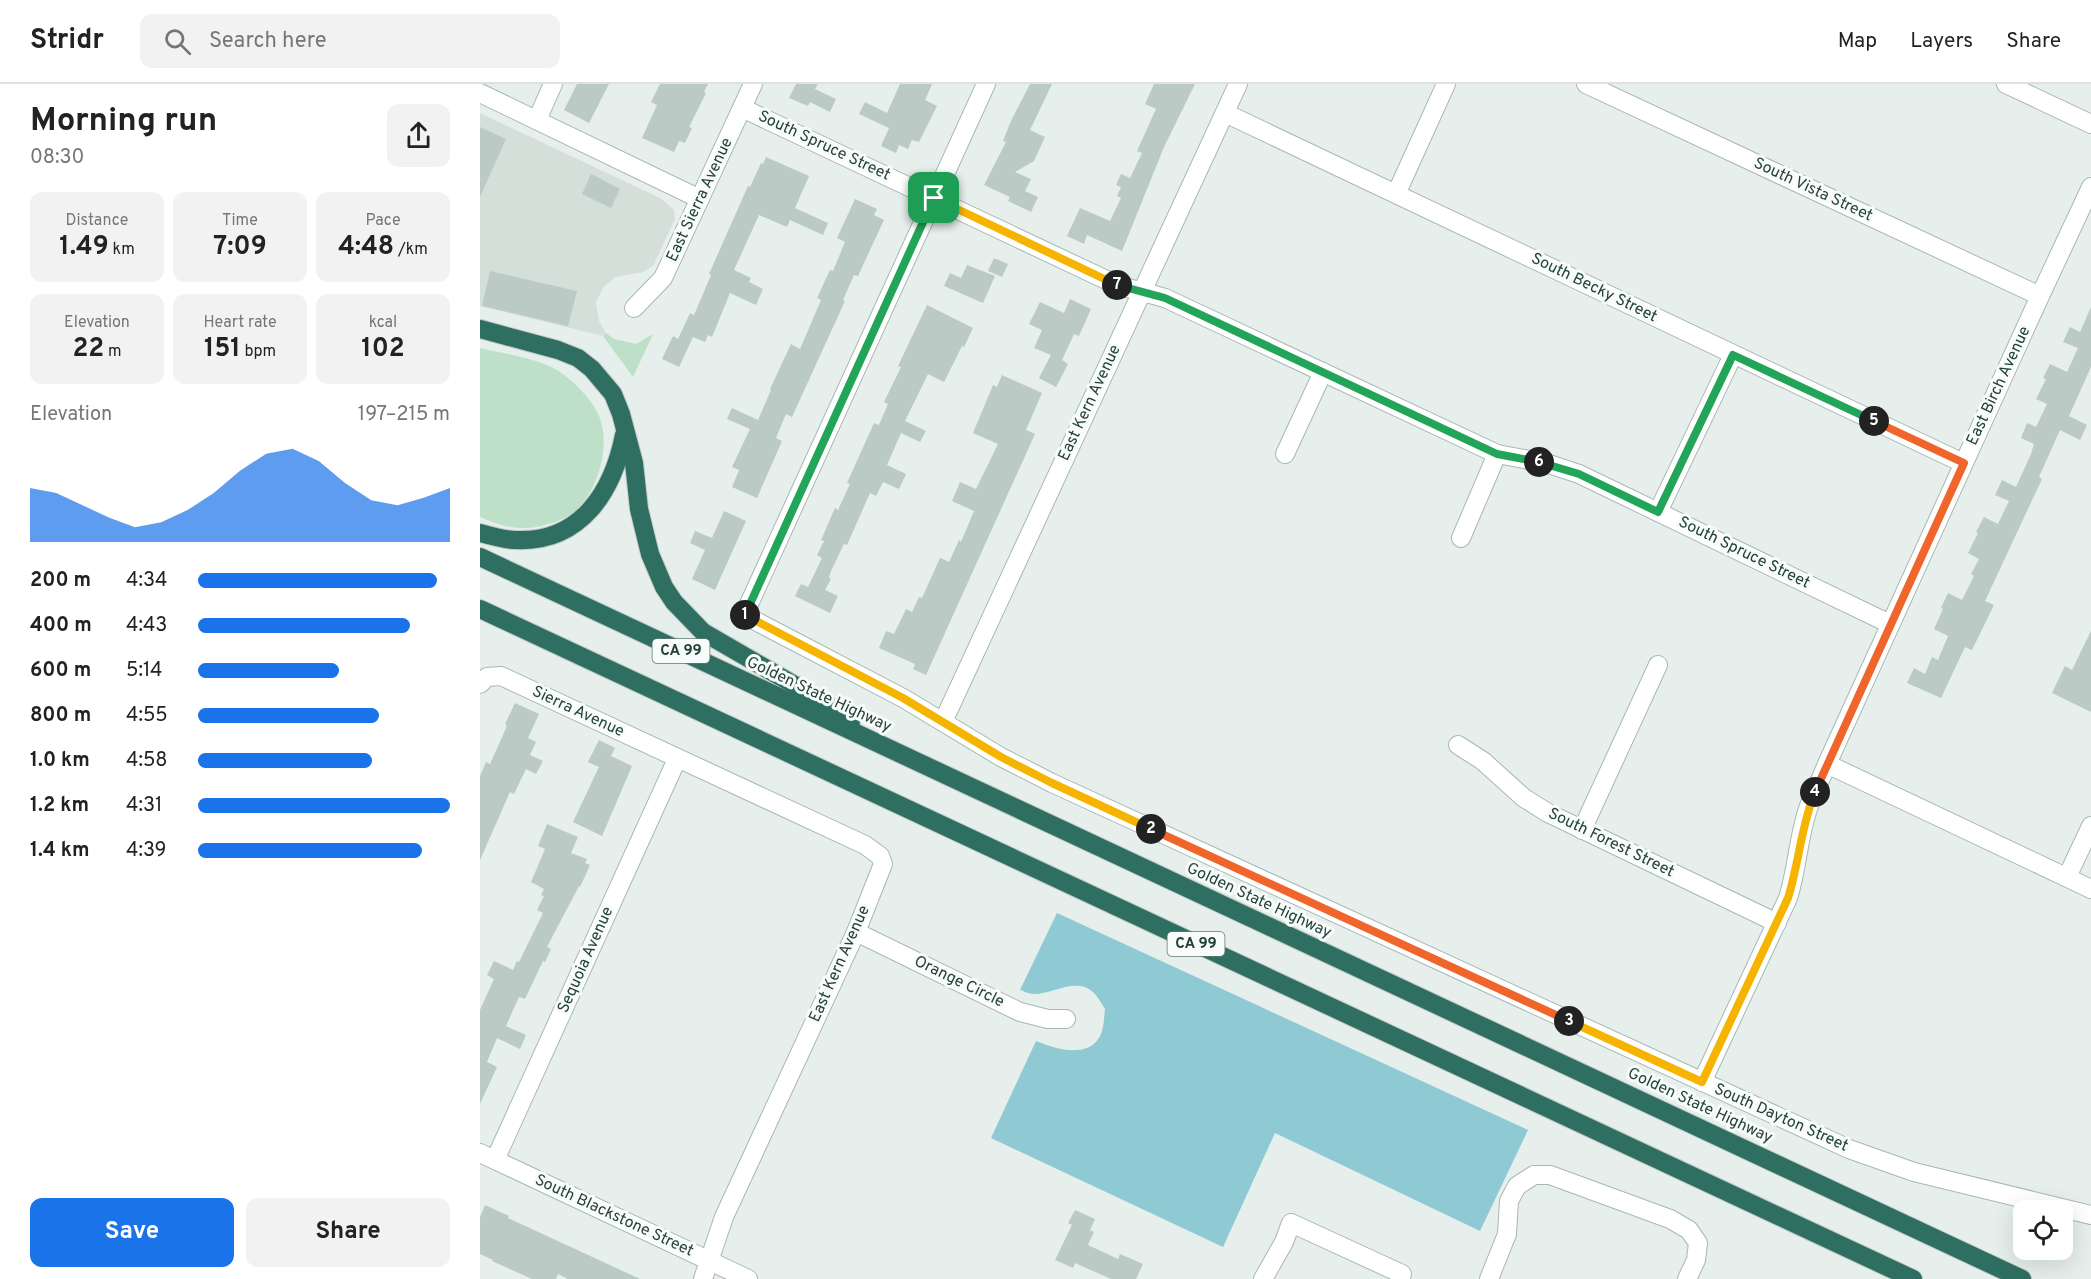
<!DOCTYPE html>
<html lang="en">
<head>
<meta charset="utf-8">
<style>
  body { margin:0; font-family:Overpass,sans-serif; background:#f2f2f2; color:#222; height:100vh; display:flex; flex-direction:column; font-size:22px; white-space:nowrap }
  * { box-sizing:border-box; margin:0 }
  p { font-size:20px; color:#767676 }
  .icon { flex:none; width:33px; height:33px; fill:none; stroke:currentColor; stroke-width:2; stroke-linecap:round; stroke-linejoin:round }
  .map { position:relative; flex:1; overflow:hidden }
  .drawer { display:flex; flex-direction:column; background:#fff; width:480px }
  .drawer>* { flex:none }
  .tools { position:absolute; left:1533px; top:1116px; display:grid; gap:12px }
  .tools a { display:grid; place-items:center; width:60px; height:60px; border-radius:12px; background:#fff; box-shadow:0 6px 24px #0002; font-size:30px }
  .pin { position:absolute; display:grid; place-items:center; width:51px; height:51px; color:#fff; margin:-26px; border-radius:12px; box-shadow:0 3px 9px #0006 }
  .km { position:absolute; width:30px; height:30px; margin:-15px; border-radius:50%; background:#222; color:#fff; font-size:16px; line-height:30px; text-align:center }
  .round { display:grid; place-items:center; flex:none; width:63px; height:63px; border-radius:12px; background:#f2f2f2 }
  .overview { display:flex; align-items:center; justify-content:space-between; height:102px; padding:0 30px }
  h1 { font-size:33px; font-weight:700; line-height:45px }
  .stats { display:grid; grid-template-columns:repeat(3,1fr); gap:9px; height:102px; padding:6px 30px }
  .stats div { display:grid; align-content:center; border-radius:12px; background:#f2f2f2; text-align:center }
  .stats b { font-size:26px; font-weight:700 }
  .stats small { font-size:16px; font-weight:400 }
  .stats p { font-size:16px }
  .chart { height:168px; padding:12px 30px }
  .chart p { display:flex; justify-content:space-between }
  .chart svg { width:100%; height:108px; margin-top:6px; fill:#1a73e8; opacity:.7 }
  .button { display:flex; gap:12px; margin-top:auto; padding:12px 30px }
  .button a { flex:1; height:69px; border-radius:12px; background:#1a73e8; color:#fff; font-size:24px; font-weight:700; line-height:69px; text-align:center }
  .button a+a { background:#f2f2f2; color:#222 }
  ul { padding:0 30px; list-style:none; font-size:20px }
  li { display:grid; grid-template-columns:96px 72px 1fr; align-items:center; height:45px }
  li i { height:15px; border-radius:8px; background:#1a73e8 }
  header { display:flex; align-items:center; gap:36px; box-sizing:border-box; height:84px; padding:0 30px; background:#fff; border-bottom:2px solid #e0e0e0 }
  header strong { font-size:28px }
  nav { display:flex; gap:33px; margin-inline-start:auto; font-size:21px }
  .search { width:420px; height:54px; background:#f2f2f2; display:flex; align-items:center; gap:15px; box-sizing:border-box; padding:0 21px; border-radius:12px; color:#767676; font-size:22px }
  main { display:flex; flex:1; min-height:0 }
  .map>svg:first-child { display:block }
  .built { fill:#d4dfda }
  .green { fill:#bfe0c8 }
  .water { fill:#8ec9d4 }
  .building { fill:#bbcac4 }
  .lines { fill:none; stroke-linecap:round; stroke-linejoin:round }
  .minor-casing { stroke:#a8b8b2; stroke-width:20 }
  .secondary-casing { stroke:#a4bbb3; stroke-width:20 }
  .motorway-casing { stroke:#c2cac8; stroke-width:20 }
  .minor { stroke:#fff; stroke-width:18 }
  .secondary { stroke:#fff; stroke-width:18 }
  .motorway { stroke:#2f6f62; stroke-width:18 }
  .split-1-casing { stroke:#fff; stroke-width:12 }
  .split-2-casing { stroke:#fff; stroke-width:12 }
  .split-3-casing { stroke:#fff; stroke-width:12 }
  .split-4-casing { stroke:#fff; stroke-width:12 }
  .split-5-casing { stroke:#fff; stroke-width:12 }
  .split-6-casing { stroke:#fff; stroke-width:12 }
  .split-7-casing { stroke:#fff; stroke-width:12 }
  .split-8-casing { stroke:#fff; stroke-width:12 }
  .split-1 { stroke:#22a559; stroke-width:8 }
  .split-2 { stroke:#f5b400; stroke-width:8 }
  .split-3 { stroke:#f0652b; stroke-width:8 }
  .split-4 { stroke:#f5b400; stroke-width:8 }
  .split-5 { stroke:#f0652b; stroke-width:8 }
  .split-6 { stroke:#22a559; stroke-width:8 }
  .split-7 { stroke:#22a559; stroke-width:8 }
  .split-8 { stroke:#f5b400; stroke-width:8 }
  .labels { text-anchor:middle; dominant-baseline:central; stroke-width:6; stroke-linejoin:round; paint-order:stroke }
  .shield { fill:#f7fbf9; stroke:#637a73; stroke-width:1.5 }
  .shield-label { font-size:15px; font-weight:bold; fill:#24423a }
  .street-label { font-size:16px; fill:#24423a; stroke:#f7fbf9 }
</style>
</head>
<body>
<header>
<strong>Stridr</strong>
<div class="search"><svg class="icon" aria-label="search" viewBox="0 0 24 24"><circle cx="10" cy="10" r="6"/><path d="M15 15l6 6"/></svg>Search here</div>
<nav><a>Map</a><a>Layers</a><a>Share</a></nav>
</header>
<main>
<section class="drawer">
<div class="overview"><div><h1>Morning run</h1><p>08:30</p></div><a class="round"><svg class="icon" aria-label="share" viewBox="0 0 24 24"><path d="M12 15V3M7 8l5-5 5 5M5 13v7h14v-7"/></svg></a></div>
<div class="stats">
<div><p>Distance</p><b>1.49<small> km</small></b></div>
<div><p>Time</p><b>7:09</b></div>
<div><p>Pace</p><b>4:48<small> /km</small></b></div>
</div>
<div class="stats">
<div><p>Elevation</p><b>22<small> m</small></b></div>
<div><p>Heart rate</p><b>151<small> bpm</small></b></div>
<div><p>kcal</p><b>102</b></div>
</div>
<div class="chart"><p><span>Elevation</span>197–215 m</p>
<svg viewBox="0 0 160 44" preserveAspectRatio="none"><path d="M0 44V22L10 24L20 29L30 34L40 38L50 36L60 31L70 24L80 15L90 8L100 6L110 11L120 20L130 27L140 29L150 26L160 22V44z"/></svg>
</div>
<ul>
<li><b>200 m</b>4:34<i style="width:95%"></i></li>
<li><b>400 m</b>4:43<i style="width:84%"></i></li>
<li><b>600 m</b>5:14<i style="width:56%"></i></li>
<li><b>800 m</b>4:55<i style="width:72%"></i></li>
<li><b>1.0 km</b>4:58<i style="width:69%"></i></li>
<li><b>1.2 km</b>4:31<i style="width:100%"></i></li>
<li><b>1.4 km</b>4:39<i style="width:89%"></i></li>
</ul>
<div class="button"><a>Save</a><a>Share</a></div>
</section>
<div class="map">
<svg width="1611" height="1195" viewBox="0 0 1611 1195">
  <rect width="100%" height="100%" fill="#e6efeb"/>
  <path class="built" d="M0 29 182 115 194 126 195 135 173 182 163 188 136 193 124 202 116 218 119 237 126 249 123 252 0 222Z"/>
  <g class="green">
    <path d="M126 249 134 255 156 260 173 250 153 293 123 252Z"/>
    <path d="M0 264C25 270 53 273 75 285 91 294 112 315 119 332 131 360 119 405 96 426 83 438 57 445 40 444 27 444 12 438 0 433Z"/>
  </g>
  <path class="water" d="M577 829 1048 1046 1000 1147 795 1049 743 1163 511 1054 556 957C575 965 610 976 621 950 624 943 624 933 625 925 622 920 618 913 614 909 597 892 573 910 554 910 549 910 544 907 540 906Z"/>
  <g class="building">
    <path d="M97 0H129L109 39 84 26Z"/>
    <path d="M180 0H228L224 8 226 9 209 43 212 44 205 59 199 57 194 68 162 54 177 21 171 18Z"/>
    <path d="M316 0H338L335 5 356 15 350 28 330 18 328 22 309 14Z"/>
    <path d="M420 0H452L445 16 457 22 439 58 432 56 428 65 419 61 416 69 401 62 409 44 379 30 385 18 407 29Z"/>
    <path d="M550 0H572L550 46 565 53 554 77 535 88 551 95 545 107 558 113 551 128 528 117 530 113 504 101 526 58 523 57 531 37Z"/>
    <path d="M674 0H715L684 63 642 167 607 151 604 160 587 152 600 124 630 137 641 114 637 112 641 103 636 101 641 90 650 94 662 69 657 67 676 25 665 20Z"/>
    <path d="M0 43 26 55 0 113Z"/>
    <path d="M286 73 329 92 315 124 348 139 343 151 310 136 307 143 279 131 254 186 271 194 269 198 283 205 276 221 250 209 232 253 228 251 225 258 213 253 199 283 182 275 193 252 198 255 210 229 214 231 231 191 229 190 268 102 270 103 281 79 283 80Z"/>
    <path d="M111 90 140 105 131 124 102 110Z"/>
    <path d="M375 115 397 125 394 131 404 136 378 192 374 191 363 216 365 217 312 333 306 330 296 354 302 357 277 414 252 403 259 386 252 383 270 345 247 335 252 324 278 336 291 306 290 305 311 260 320 265 341 216 337 214 350 186 353 187 365 158 357 154Z"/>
    <path d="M514 174 528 180 522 193 508 187Z"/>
    <path d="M487 181 515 192 503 219 464 202 470 189 481 194Z"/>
    <path d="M10 187 97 207 88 242 2 222Z"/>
    <path d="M590 215 611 225 599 252 594 250 582 276 588 280 576 303 559 294 571 271 554 264 562 246 549 240 560 218 584 229Z"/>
    <path d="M447 221 493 244 484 263 482 262 464 298 448 290 425 337 446 347 440 358 421 349 407 381 426 390 419 405 403 398 396 412 390 409 367 461 364 460 351 487 349 494 351 495 345 506 358 512 350 529 315 512 321 500 328 503 342 474 337 471 344 457 341 456 355 424 358 426 370 400 367 399 394 339 399 341 408 320 404 318 421 283 418 282Z"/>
    <path d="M1611 223V283L1589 332 1607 341 1600 356 1580 346 1559 393 1562 395 1505 517 1514 521 1492 566 1485 563 1461 614 1427 599 1434 584 1445 590 1452 573 1458 576 1468 552 1454 545 1463 525 1461 524 1468 509 1482 516 1494 492 1491 490 1499 475 1488 469 1498 449 1496 448 1504 433 1518 440 1529 417 1515 411 1522 396 1536 403 1551 370 1554 360 1541 354 1547 339 1556 343 1567 320 1556 315 1566 295 1563 294 1570 280 1587 288 1598 264 1583 258 1590 243 1600 248Z"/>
    <path d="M522 291 562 309 546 346 555 350 446 591 433 585 435 580 399 564 406 547 414 550 426 525 432 528 439 513 442 514 460 474 469 478 479 456 481 458 494 427 472 417 480 398 496 405 518 360 493 349 513 301 517 303Z"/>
    <path d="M244 427 266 437 235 506 212 495 225 466 210 459 215 447 232 454Z"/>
    <path d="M1611 547V628L1572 609 1585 582 1592 586Z"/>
    <path d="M35 619 59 630 48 654 56 658 50 671 63 677 56 690 46 685 34 710 30 708 0 776V692L6 678 10 680 27 642 25 640Z"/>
    <path d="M119 656 135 664 131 672 152 682 122 752 93 738 119 683 108 678Z"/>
    <path d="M67 740 98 753 91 769 107 775 105 779 110 781 100 803 99 802 67 863 71 865 65 878 63 877 45 915 39 913 26 942 46 951 40 965 17 954 7 978 17 983 0 1020V926L14 895 7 891 14 877 33 886 37 877 39 878 63 829 57 826 64 812 61 811 64 805 51 798 65 765 58 762Z"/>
    <path d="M5 1121 29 1132 28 1134 160 1195H88L78 1190 76 1195H52L12 1177 13 1176 0 1170V1133Z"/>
    <path d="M595 1126 615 1135 610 1146 614 1148 608 1161 638 1175 640 1170 663 1180 656 1195H631L595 1179 593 1184 575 1176 592 1141 588 1139Z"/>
  </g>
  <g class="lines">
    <g class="minor-casing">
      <g id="minor">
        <path d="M506 0 264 531 423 614 521 673 572 699 1369 1065 1434 1088 1611 1131"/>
        <path d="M1106 0 1560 212"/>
        <path d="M1526 0 1611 40"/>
        <path d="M0 9 220 115"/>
        <path d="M262 24 637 201 685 214 1017 370 1066 379 1099 390 1410 540"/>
        <path d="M745 29C992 144 1237 263 1483 379"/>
        <path d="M57 36 73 0"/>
        <path d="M917 108 966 0"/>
        <path d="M154 224 183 194 273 0"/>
        <path d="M805 370 843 288"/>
        <path d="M1178 428 1253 271"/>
        <path d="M981 454 1017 370"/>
        <path d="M0 600 7 593 21 592 385 761 400 772 403 780 376 848 244 1133 223 1195"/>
        <path d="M463 638 758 0"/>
        <path d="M978 661 1003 677 1044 714 1068 729 1297 839"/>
        <path d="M1347 680 1611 805"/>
        <path d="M1102 746 1178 581"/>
        <path d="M1587 793 1611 742"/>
        <path d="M376 848 540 928 568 935H586"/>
        <path d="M1222 998 1308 814C1317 786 1318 756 1327 728 1332 711 1341 696 1347 680L1560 212 1611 103"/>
        <path d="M15 1076 197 675"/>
        <path d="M783 1195 804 1158 811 1139 922 1190 920 1195"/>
        <path d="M1009 1195 1027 1150 1029 1117 1037 1102 1054 1091H1070L1190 1135 1209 1146 1218 1159 1216 1176 1207 1195"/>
      </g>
    </g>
    <g class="secondary-casing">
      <path id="secondary" d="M0 1069 268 1195"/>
    </g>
    <g class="motorway-casing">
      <g id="motorway">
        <path d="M0 245 78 266 98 274 112 285 133 310 141 330 154 379 159 425 170 470 184 503 194 518 223 548 344 618 371 638"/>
        <path d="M0 449C12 452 24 456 36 456 101 459 133 407 144 351"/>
        <path d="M0 473 1542 1195"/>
        <path d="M0 525 1433 1195"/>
      </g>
    </g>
    <use href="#minor" class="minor"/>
    <use href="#secondary" class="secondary"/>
    <use href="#motorway" class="motorway"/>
  </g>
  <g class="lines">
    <g class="split-1-casing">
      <path id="split-1" d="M265 531 454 114"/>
    </g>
    <g class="split-2-casing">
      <path id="split-2" d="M265 531 423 614 521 673 572 699 671 745"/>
    </g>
    <g class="split-3-casing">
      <path id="split-3" d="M671 745 1089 937"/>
    </g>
    <g class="split-4-casing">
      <path id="split-4" d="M1089 937 1222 998 1308 814C1319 779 1321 742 1335 708"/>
    </g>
    <g class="split-5-casing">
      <path id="split-5" d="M1335 708 1484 379 1394 337"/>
    </g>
    <g class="split-6-casing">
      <path id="split-6" d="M1059 378 1099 390 1178 428 1253 271 1394 337"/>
    </g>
    <g class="split-7-casing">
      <path id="split-7" d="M637 201 685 214 1017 370 1059 378"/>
    </g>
    <g class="split-8-casing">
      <path id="split-8" d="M454 114 637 201"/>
    </g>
    <use href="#split-1" class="split-1"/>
    <use href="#split-2" class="split-2"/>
    <use href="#split-3" class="split-3"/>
    <use href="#split-4" class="split-4"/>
    <use href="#split-5" class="split-5"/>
    <use href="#split-6" class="split-6"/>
    <use href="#split-7" class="split-7"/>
    <use href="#split-8" class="split-8"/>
  </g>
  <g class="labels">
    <g class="shield">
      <rect x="172.5" y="555" width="57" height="24" rx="4.5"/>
      <rect x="687.5" y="848" width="57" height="24" rx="4.5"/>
    </g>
    <g class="shield-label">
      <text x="201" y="567">CA 99</text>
      <text x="716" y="860">CA 99</text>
    </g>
    <g class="street-label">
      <text transform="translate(344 62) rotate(25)">South Spruce Street</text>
      <text transform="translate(1333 106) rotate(25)">South Vista Street</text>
      <text transform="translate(220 116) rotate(-65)">East Sierra Avenue</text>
      <text transform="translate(1114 204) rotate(26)">South Becky Street</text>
      <text transform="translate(1519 302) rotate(-65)">East Birch Avenue</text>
      <text transform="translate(610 319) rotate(-65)">East Kern Avenue</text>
      <text transform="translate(1264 469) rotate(26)">South Spruce Street</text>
      <text transform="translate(339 611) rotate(25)">Golden State Highway</text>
      <text transform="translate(98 628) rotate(25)">Sierra Avenue</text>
      <text transform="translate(1131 759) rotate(26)">South Forest Street</text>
      <text transform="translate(779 817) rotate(25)">Golden State Highway</text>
      <text transform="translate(106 876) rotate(-66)">Sequoia Avenue</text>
      <text transform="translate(360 880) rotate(-66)">East Kern Avenue</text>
      <text transform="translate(479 898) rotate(26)">Orange Circle</text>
      <text transform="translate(1220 1022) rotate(25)">Golden State Highway</text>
      <text transform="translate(1301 1034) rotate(24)">South Dayton Street</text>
      <text transform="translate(134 1132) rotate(25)">South Blackstone Street</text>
    </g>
  </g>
</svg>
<div class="tools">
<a><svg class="icon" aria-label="locate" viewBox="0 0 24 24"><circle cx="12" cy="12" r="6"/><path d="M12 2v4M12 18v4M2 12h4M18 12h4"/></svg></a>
</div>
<div class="pin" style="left:454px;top:114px;background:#1e9e55"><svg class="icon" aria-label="arrive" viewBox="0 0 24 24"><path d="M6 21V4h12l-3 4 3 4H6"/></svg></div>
<b class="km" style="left:265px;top:531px">1</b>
<b class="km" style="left:671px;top:745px">2</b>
<b class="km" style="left:1089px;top:937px">3</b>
<b class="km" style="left:1335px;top:708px">4</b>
<b class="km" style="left:1394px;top:337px">5</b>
<b class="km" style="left:1059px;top:378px">6</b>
<b class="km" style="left:637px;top:201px">7</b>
</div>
</main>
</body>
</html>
